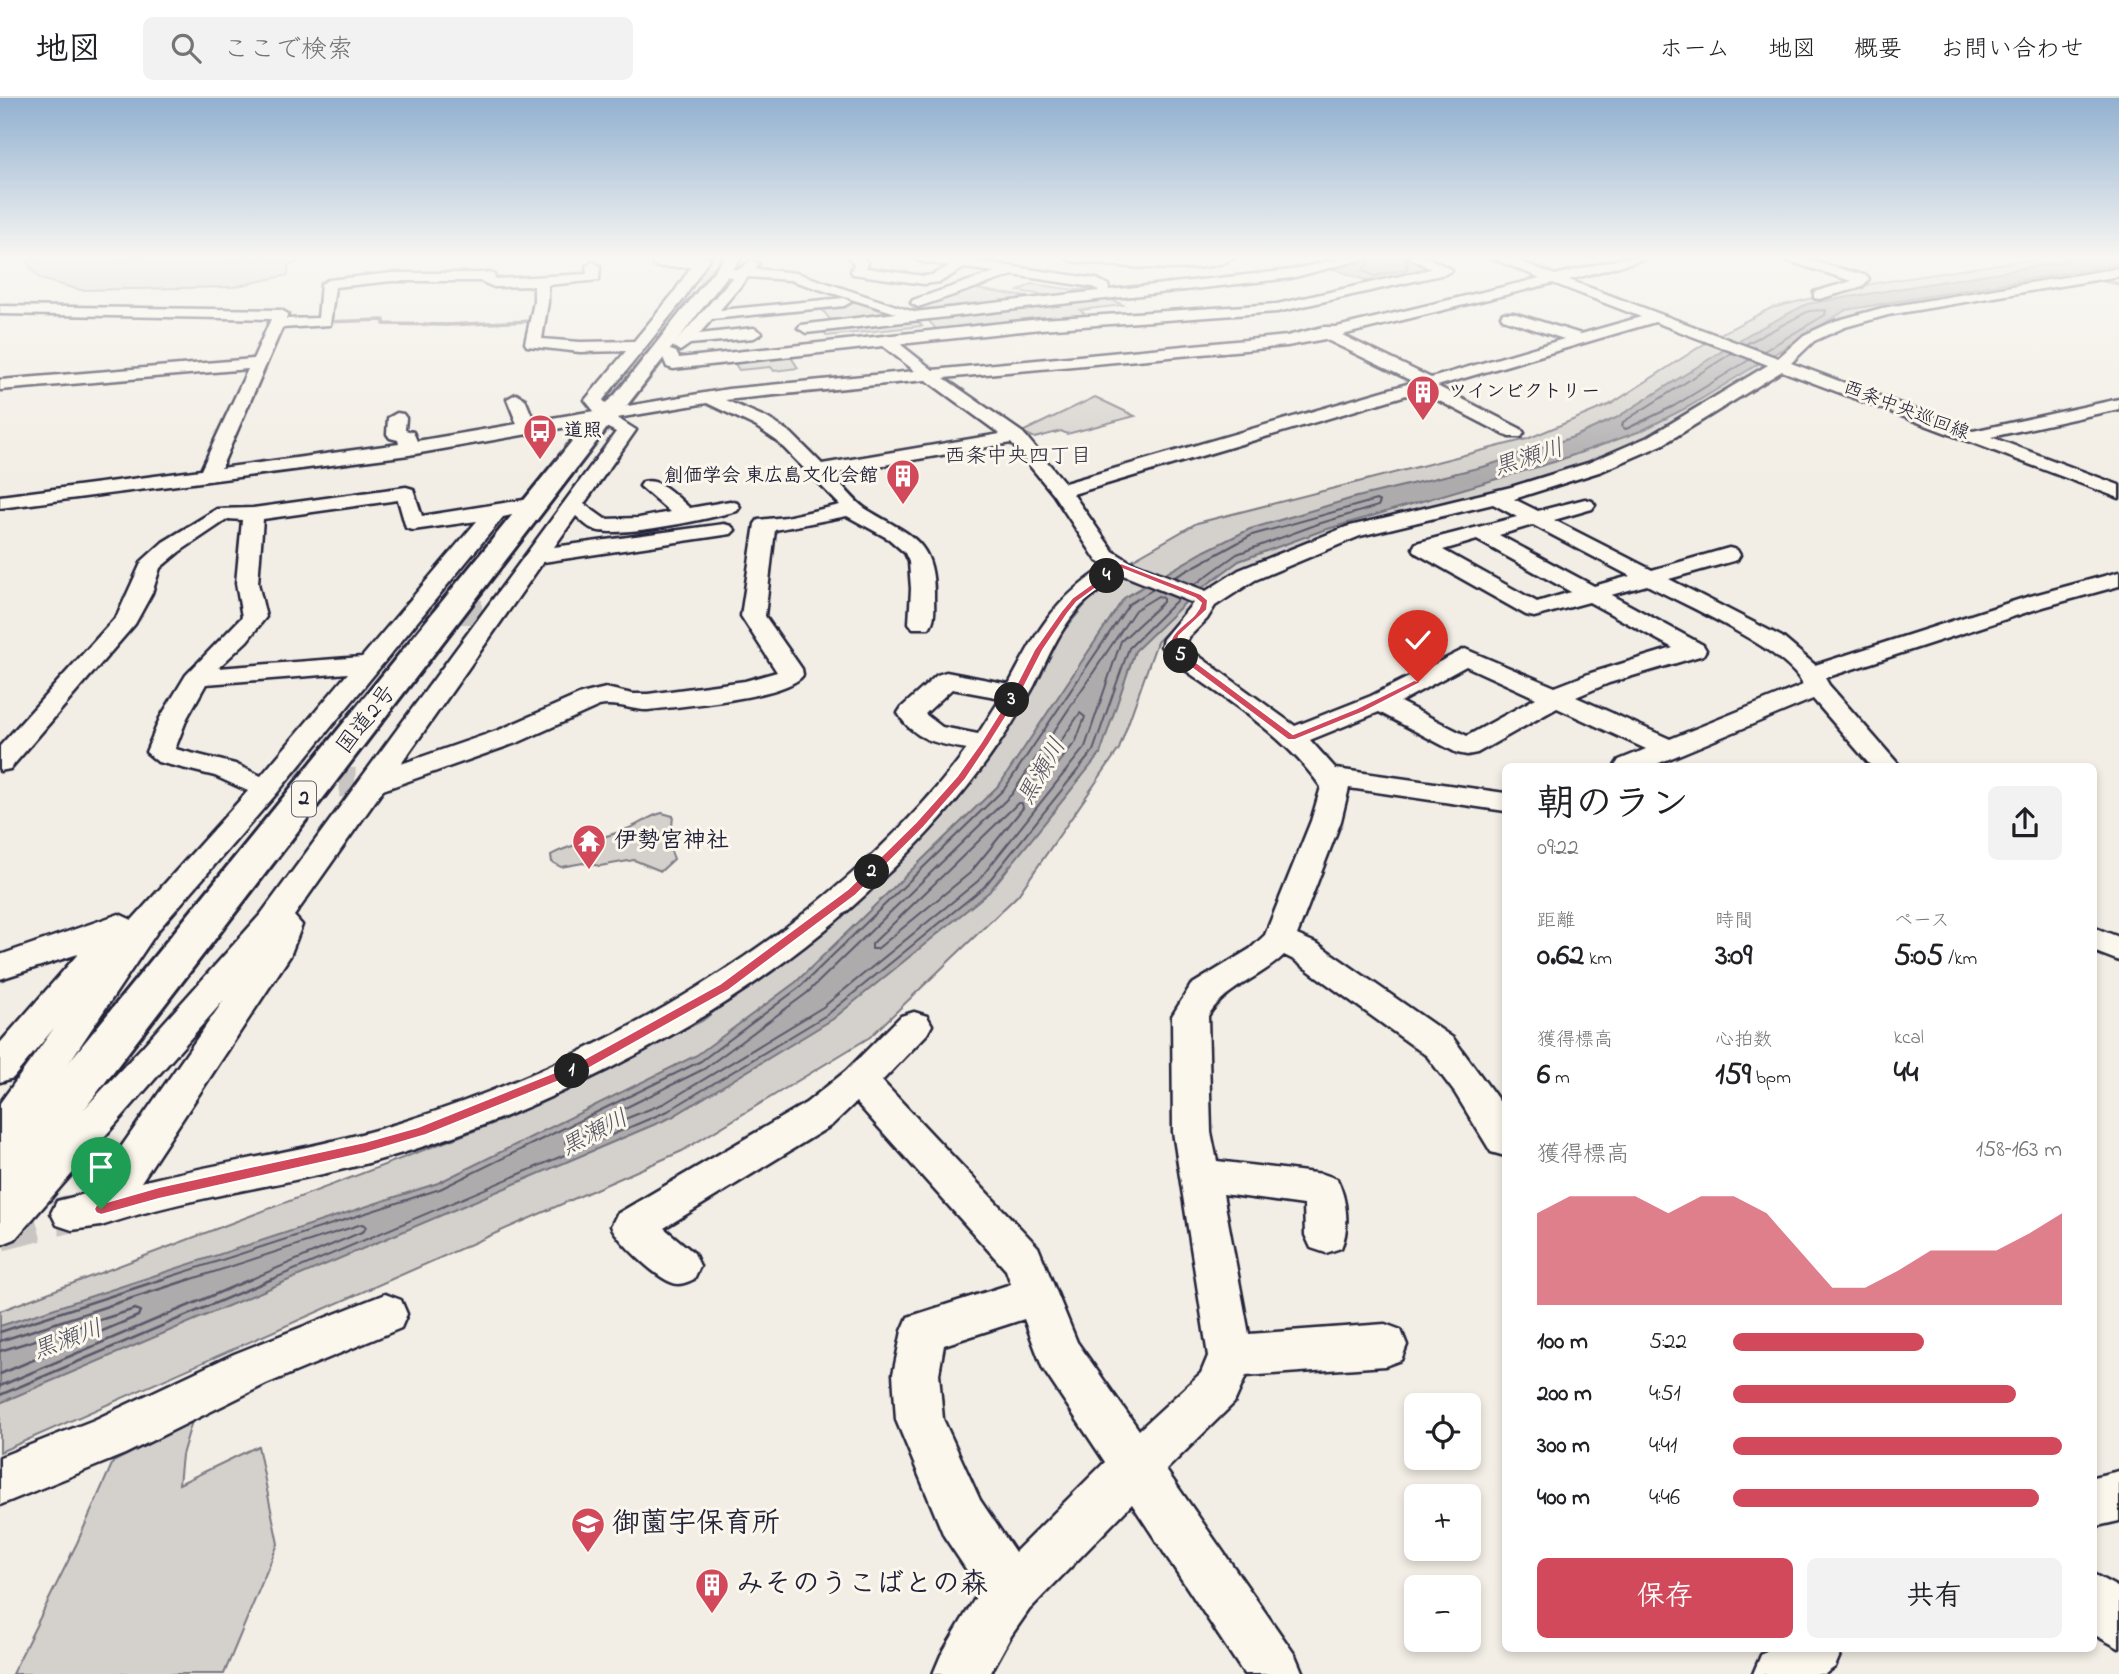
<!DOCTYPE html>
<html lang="ja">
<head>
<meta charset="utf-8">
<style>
  body { margin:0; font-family:"Indie Flower","Klee One",sans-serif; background:#f2f2f2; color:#202124; height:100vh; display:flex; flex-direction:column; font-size:26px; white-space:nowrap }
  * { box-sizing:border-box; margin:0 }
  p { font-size:23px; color:#757577 }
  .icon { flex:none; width:38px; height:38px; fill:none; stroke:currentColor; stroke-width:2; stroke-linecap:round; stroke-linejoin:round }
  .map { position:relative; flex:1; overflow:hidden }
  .drawer { position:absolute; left:1502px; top:665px; width:595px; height:889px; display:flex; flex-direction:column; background:#fff; border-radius:10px; box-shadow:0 4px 10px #0003 }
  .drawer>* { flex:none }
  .fabs { position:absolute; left:1404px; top:1295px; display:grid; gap:14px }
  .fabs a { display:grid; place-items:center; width:77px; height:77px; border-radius:10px; background:#fff; box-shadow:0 4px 10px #0003; font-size:35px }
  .pin { position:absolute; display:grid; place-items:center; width:60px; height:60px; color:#fff; margin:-72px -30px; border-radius:50% 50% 50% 0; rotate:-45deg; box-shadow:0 0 7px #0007 }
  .pin .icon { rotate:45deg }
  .km { position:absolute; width:35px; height:35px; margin:-18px; border-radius:50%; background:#222; color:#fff; font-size:19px; line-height:35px; text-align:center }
  .round { display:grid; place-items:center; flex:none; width:74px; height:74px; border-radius:10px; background:#f2f2f2 }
  .summary { display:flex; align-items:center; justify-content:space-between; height:119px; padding:0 35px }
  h1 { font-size:38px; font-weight:700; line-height:52px }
  .stats { display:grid; grid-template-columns:repeat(3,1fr); gap:10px; height:119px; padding:7px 35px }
  .stats div { display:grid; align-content:center }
  .stats b { font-size:30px; font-weight:700 }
  .stats small { font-size:19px; font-weight:400 }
  .stats p { font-size:19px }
  .chart { height:196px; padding:14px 35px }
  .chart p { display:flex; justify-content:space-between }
  .chart svg { width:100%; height:126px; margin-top:7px; fill:#d1495b; opacity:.7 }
  .primary-button { display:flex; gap:14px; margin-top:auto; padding:14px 35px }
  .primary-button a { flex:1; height:80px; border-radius:10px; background:#d1495b; color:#fff; font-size:28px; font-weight:700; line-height:80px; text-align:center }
  .primary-button a+a { background:#f2f2f2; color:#202124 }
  ul { padding:0 35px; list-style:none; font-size:23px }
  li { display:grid; grid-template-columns:112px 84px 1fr; align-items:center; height:52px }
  li i { height:18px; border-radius:9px; background:#d1495b }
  header { display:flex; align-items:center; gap:42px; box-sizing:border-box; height:98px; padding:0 35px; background:#fff; border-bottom:2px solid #e0e0e0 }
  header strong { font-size:33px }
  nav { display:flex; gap:38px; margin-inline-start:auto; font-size:24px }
  .search { width:490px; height:63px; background:#f2f2f2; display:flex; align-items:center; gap:18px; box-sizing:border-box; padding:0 24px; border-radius:10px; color:#757577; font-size:26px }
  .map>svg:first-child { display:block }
  .green { fill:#d4d1cc; stroke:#7b7a84; stroke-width:2 }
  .water { fill:#aeabad; stroke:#76747f; stroke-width:2 }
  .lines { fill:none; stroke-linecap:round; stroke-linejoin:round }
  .shore-far1 { stroke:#5a5969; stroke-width:2 }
  .shore { stroke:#5a5969; stroke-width:2.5 }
  .stream { stroke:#76747f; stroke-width:3.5 }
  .minor-tunnel-far3 { stroke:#c8c5c3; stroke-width:15; stroke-dasharray:15 7; stroke-linecap:butt }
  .minor-tunnel-far2 { stroke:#c8c5c3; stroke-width:24; stroke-dasharray:24 12; stroke-linecap:butt }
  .minor-tunnel-far1 { stroke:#c8c5c3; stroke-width:30; stroke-dasharray:30 15; stroke-linecap:butt }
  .minor-tunnel { stroke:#c8c5c3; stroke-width:38; stroke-dasharray:38 19; stroke-linecap:butt }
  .minor-casing { stroke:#22223b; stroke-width:5 }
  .highway-casing { stroke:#22223b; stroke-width:6 }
  .minor { fill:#fbf7ec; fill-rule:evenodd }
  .highway { fill:#fbf7ec; fill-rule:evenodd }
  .route { fill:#d1495b; stroke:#fff; stroke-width:2 }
  .labels { text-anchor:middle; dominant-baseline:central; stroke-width:6; stroke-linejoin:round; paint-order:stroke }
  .far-poi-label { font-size:19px; font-weight:bold; fill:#22223b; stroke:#fbf7ec; text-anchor:start }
  .far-street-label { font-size:19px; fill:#22223b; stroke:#fbf7ec }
  .far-neighbourhood-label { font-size:21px; fill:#22223b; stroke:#fbf7ec }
  .shield { fill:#fbf7ec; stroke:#636270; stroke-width:2 }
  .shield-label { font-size:21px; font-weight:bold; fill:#22223b }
  .street-label { font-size:23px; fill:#22223b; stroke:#fbf7ec }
  .poi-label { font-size:23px; font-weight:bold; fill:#22223b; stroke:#fbf7ec; text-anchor:start }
  .water-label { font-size:24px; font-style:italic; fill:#535263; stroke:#fbf7ec }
  .near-poi-label { font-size:28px; font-weight:bold; fill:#22223b; stroke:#fbf7ec; text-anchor:start }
</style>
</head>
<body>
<header>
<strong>地図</strong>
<div class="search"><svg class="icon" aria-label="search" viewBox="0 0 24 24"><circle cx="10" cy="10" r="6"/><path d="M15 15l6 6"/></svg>ここで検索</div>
<nav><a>ホーム</a><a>地図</a><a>概要</a><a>お問い合わせ</a></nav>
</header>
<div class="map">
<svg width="2119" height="1576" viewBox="0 0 2119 1576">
  <rect width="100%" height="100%" fill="#f2eee5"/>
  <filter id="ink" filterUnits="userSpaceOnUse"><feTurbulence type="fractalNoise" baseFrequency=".0143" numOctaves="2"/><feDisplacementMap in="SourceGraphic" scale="14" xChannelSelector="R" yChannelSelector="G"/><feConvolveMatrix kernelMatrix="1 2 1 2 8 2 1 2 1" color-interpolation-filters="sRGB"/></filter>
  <g filter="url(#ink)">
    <g class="green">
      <path d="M35 159H308L288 168V177L233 189 80 192 40 181 27 164Z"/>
      <path d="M2043 159H2119V171L2027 189 1928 201 1845 222 1774 256 1735 295 1586 372 1389 422 1189 511 1157 544 1119 651 1018 797 870 939 682 1053 0 1354V1213L500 1023 702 923 893 773 966 690 1010 622 1057 541 1101 487 1132 462 1197 425 1527 341 1611 306 1718 237 1771 210 1876 185Z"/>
      <path d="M1032 186 1076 192 1100 190 1107 195 1064 200 1018 193Z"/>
      <path d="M967 191H976L1041 201 918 215 909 212Z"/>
      <path d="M1108 200 1123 207 1080 212 1090 221 939 234 926 220Z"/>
      <path d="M863 203 903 215 833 225 819 208Z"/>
      <path d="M916 221 922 228 827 238 820 229Z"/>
      <path d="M789 256 798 270 774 273 771 269 739 272 733 263Z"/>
      <path d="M1095 299 1135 318 1067 336 1061 333 1035 340 1022 334Z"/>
      <path d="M662 715 673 718 672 729 665 738 674 761 661 773 634 762 600 768 583 765 561 769 552 764 551 757C576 743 606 741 632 729 643 724 650 718 662 715Z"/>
      <path d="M192 1323 182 1357 179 1386 258 1348 278 1446 224 1576H12L77 1445 113 1364Z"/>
    </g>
    <g class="water">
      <path d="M1376 159H1406L1425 167 1422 175 1375 186 1331 170Z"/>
      <path d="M2072 159H2119V166L1846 212 1690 308 1641 333 1554 364 1321 433 1239 463 1194 496 1135 553 1100 656 989 794 833 921 672 1019 0 1305V1228L438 1085 697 957 796 884 1000 686 1124 500 1205 453 1250 431 1353 400 1486 368 1573 339 1616 320 1749 236 1807 206 2060 164Z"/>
    </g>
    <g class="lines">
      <g class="shore-far1">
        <path d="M1370 161 1363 173 1375 178 1407 171 1406 159"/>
        <path d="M1746 246 1809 213 1826 212 1825 217 1764 253"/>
        <path d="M1732 255 1623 324 1622 329 1626 331 1674 308 1749 262"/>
        <path d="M1175 479 1252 437 1376 402 1380 404 1378 408 1318 426 1237 456 1194 487"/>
        <path d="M1158 498 1163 500V504L1121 543 1085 649 978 783 823 909 665 1005 565 1045 566 1039 704 971 807 895 1012 696 1135 512Z"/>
        <path d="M1080 615 1085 619 1076 643 1030 702H1025L1024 697Z"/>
        <path d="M1018 705H1022L1023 710 970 775 877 851H872V846Z"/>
        <path d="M157 1183 440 1091 701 963 800 889 1005 690 1129 506 1154 491"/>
        <path d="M186 1183 362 1126 366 1128 364 1133 247 1183"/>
        <path d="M268 1183 668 1013 828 916 984 789 1093 653 1129 550 1178 501"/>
      </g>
      <g class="shore">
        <path d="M0 1234 163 1181"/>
        <path d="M0 1243 191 1181"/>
        <path d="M0 1253 135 1211 140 1213 138 1218 0 1276"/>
        <path d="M0 1288 251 1181"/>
        <path d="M0 1297 272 1181"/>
      </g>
      <g class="stream">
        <path d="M2095 181 2119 186"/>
        <path d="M322 224 384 222V226L447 227 531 223V229"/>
      </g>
      <path class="minor-tunnel-far3" d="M697 176 727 175"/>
      <path class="minor-tunnel-far2" d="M422 514H484"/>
      <path class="minor-tunnel-far1" d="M295 682 355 685"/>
      <path class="minor-tunnel" d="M0 1134 72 1115"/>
      <g class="minor-casing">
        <g id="minor">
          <path d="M650 159H710L683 202 603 302 610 311 728 291 915 273 883 248 673 271 667 269 662 257 670 252 676 254 679 260 1041 221 1277 206 1431 171 1409 159H1427L1452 172 1445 176 1277 214 1041 231 900 246 933 272 1287 238 1323 229H1337L1540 180 1490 159H1509L1555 177 1628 159H1651L1569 182 1778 260 1804 237 1835 223 1882 210 2119 170V178L1888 217 1845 229 1814 243 1791 265 1973 333 2119 301V311L1991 339 2119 387V400L1782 273 1662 347 1602 373 1514 401 1538 413 1585 401 1592 403 1595 407 1592 411 1554 422 1652 472 1729 450 1737 452 1740 457 1737 462 1669 481 1782 539 1815 567 2027 499 2119 474V488L2043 509 1825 580 1829 587 1900 668H1871L1813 601 1652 668H1615L1619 662 1646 651 1557 610 1477 655 1467 657 1457 655 1379 614 1310 642 1336 671 1505 695V713L1349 690 1341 723 1297 837 1318 846 1453 940 1505 1011V1058L1491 1054 1455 995 1427 958 1294 862 1284 857C1261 880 1224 890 1208 918L1211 1034 1217 1063 1323 1076 1337 1081C1347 1101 1350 1130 1341 1150L1326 1155 1311 1150 1305 1137 1304 1107 1223 1096 1249 1236 1385 1226 1401 1232 1407 1247 1401 1262 1385 1268 1246 1278 1234 1305 1166 1372 1295 1557 1303 1576H1244L1132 1406 1029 1512 1011 1538 990 1576H933L941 1557 980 1492 944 1438 896 1322 893 1276 902 1233 908 1219 1011 1186 1006 1172 856 1004 832 1027 664 1130 694 1155 700 1168 694 1181C690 1183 683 1186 678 1186 660 1185 619 1144 611 1128L617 1116 806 1005 846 973 901 918 914 914 927 918 932 927 927 936 882 983 1038 1149 1077 1244 1139 1332 1201 1275 1208 1258 1173 1034 1172 918 1191 887 1250 851 1265 837 1311 723 1321 689C1283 635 1224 600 1171 562L1161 548 1163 541 1193 505 1123 477C1109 486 1094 495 1082 507 1060 529 1048 560 1034 588 1023 608 1011 628 998 647 965 696 925 740 882 781 750 910 549 1015 372 1064 283 1088 189 1098 101 1128L72 1132 57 1127 51 1115 57 1103 89 1095 224 902 15 1141 0 1147V1101L143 948 261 816 616 334 606 329 601 323 409 357 0 410V398L201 372 248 271 0 292V282L253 261 271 221 0 216V208L281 212 288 216 286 221 318 220 321 186 328 182 392 175H489L494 176 495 181 587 176 586 168 593 164 600 168 599 182 548 187V204L542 241 580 244 634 243 673 196 691 169H659L654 168ZM392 183H480L494 189 534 188V204L525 245 527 248 580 254 626 253 585 302 594 313 534 323 525 301 516 296 507 301 517 326 417 343 413 334 405 332 406 320 403 316 397 315 388 320 387 336 390 340 398 342 399 346 221 370 282 230 330 227 335 189ZM1553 185 1641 219 1581 236 1513 215H1503L1501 218 1503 221 1564 241 1431 280 1342 237ZM1655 224 1768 267 1648 339 1588 365 1511 389 1346 429 1239 472 1206 493 1129 463 1113 453 1073 396 1420 293 1509 339H1521L1524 335 1521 331 1437 288ZM1325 241 1414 284 1065 385 1023 335 944 280 1287 248ZM926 282 1000 336 822 366 791 335 767 320 725 302ZM707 305 755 328 777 343 840 407 786 419 758 422 755 426 741 518 777 574 745 583 648 596H632L606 590 581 596 499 632 401 666 543 464 731 436 735 432 731 428 724 426 554 449 576 418C581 422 587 429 593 431 614 442 711 420 737 413L740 409 737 405 730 403 690 410C677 400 661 379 643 384L640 388 670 414 639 420 605 421 584 406 636 332 617 320ZM1011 345 1053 396 1097 463 1106 468C1052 504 1039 530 1009 586L946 574 937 577 902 609 898 615C913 642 938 646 967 651 839 826 605 962 400 1025 316 1051 227 1063 141 1084L290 858 302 827 294 818 383 692 519 644 599 608C614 604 632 612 648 612 678 608 787 600 803 577L802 571 765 518 775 432 847 418 889 441 905 455 909 464 911 491 909 525 913 530H929C936 521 934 509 934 498 935 440 908 437 866 411 855 404 842 387 832 376ZM1493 406 1517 419 1416 445 1413 450 1416 455 1526 517 1534 519 1589 504 1673 550 1591 575 1555 589 1465 551 1371 598 1295 628 1185 548 1189 539 1207 521 1215 508 1255 482 1360 438ZM1533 427 1630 478 1594 488 1499 437ZM1477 442 1571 494 1537 504 1443 452ZM1647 487C1683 506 1788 552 1803 587L1670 641 1576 599 1609 585 1703 557 1706 552 1703 547 1611 497ZM1466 568 1536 600 1467 638 1400 604ZM952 591 1001 600 978 636 942 629 925 616ZM1024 1221 1043 1271 1105 1364 1015 1454 980 1402 943 1321 939 1276 944 1247Z"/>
          <path d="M849 159H863L868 165 866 170 924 178 932 177 950 168 919 163 913 159H947L1097 181 1108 187 1109 192 1291 172 1347 159H1371L1291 180 806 235 798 230 801 227 896 215 790 182 748 179 720 212 844 200 851 204 844 208 712 221 699 236 754 230 762 235 754 240 690 246 680 253 672 248 733 179 722 178V172L740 171 752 162 759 166 755 171 797 175 914 214 1099 193 1093 189 1013 177 918 209 911 205 913 202 995 174 964 170 940 184 924 186 853 176 851 173 854 166Z"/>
          <path d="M1065 159 1150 162 1235 159C1209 180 1105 167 1071 163Z"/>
          <path d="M1776 159H1798L1867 178 1869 181 1862 189 1819 201 1814 200V194L1852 183Z"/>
          <path d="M406 389 413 391 422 418 536 400 543 402 546 406 543 410 503 419 277 695 159 831 14 1046 0 1050V1005L54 930 13 980 0 984V945L78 856 0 881V857L119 816 132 822 248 693 215 678 158 664 146 654 160 620 186 577 242 519 236 485 242 422 228 421 179 454 160 470 152 495 135 526 10 671 0 673V648L117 518 142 463 163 444 217 411 253 410ZM398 402 406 430 413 432 477 423 362 559 218 570 247 543 266 519 258 485 263 421ZM348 575 261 678 235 666 175 651 187 620 206 586Z"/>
          <path d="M2093 829 2119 839V863L2093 853Z"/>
          <path d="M385 1196 401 1202 407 1216 401 1230 266 1286 125 1356 0 1407V1359L94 1322 234 1256Z"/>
          <path d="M2119 1373V1423L2093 1429V1379Z"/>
          <path d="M2093 1476 2119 1490V1550L2093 1536Z"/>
          <path d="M1770 1550H1843L1835 1569 1825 1576H1753L1761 1557Z"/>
        </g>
      </g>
      <g class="highway-casing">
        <path id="highway" d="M725 159H742L628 306 614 321 17 1099 0 1105V1049L598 311 614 298Z"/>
      </g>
      <use href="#minor" class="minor"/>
      <use href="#highway" class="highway"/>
    </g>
  </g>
  <linearGradient id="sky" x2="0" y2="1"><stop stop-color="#91b0d0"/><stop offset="0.42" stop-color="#f9f7f3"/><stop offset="1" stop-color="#f9f7f3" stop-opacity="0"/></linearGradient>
  <rect width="2119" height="380" fill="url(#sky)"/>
  <path class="route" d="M1121 465 1201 496 1208 502 1207 512 1179 538 1177 548 1184 555 1293 636 1357 610 1414 582 1422 584 1364 614 1295 642H1288L1177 559 1169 548C1173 526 1196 524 1201 505L1195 500 1122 471 1077 504 1068 515 1043 552 1021 595 989 646 965 682 924 729 856 797 729 892 584 973 426 1037 365 1055 159 1101 101 1117 96 1115 94 1111 96 1107 159 1089 365 1044 418 1029 575 966 720 886 848 791 916 724 957 678 980 646 1012 595 1034 552 1062 512 1072 500Z"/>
  <defs>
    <g id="building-pin" transform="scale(1.75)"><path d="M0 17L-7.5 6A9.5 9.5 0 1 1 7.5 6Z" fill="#d1495b" stroke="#fbf7ec"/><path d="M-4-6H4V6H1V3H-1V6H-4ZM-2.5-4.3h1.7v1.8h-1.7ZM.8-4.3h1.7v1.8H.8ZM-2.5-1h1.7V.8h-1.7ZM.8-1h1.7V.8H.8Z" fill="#fff"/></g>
    <g id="bus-pin" transform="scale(1.75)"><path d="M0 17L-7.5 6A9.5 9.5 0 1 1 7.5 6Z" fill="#d1495b" stroke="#fbf7ec"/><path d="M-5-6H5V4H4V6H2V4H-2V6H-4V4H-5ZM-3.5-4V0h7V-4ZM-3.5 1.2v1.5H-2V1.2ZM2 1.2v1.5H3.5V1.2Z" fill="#fff"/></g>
    <g id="temple-pin" transform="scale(1.75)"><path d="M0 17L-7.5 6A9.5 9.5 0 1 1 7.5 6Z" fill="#d1495b" stroke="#fbf7ec"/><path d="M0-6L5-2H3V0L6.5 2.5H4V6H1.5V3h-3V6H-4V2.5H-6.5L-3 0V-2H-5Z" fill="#fff"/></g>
    <g id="school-pin" transform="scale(1.75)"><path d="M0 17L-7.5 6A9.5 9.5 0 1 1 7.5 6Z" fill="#d1495b" stroke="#fbf7ec"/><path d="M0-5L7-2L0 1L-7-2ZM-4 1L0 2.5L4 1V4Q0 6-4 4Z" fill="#fff"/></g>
  </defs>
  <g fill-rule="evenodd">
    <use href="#building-pin" x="1423" y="294"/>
    <use href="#bus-pin" x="540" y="333"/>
    <use href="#building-pin" x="903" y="378"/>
    <use href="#temple-pin" x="589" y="743"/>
    <use href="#school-pin" x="588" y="1426"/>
    <use href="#building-pin" x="712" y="1487"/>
  </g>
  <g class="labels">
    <g class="far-poi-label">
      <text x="1448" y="294">ツインビクトリー</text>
      <text x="564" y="333">道照</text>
      <text x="878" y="378" text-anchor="end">創価学会 東広島文化会館</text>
    </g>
    <g class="far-street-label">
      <text transform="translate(1906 313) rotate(21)">西条中央巡回線</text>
    </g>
    <g class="far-neighbourhood-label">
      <text x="1018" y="359">西条中央四丁目</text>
    </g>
    <rect class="shield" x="292" y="683.5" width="24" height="35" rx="5"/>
    <g class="shield-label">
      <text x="304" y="701">2</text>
    </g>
    <g class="street-label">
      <text transform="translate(367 622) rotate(-52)">国道2号</text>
    </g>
    <g class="poi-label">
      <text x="614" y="743">伊勢宮神社</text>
    </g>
    <g class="water-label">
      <text transform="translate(1529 361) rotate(-17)">黒瀬川</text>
      <text transform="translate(1043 674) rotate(-60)">黒瀬川</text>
      <text transform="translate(595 1036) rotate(-27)">黒瀬川</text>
      <text transform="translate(68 1243) rotate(-20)">黒瀬川</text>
    </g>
    <g class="near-poi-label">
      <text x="612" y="1426">御薗宇保育所</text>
      <text x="736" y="1487">みそのうこばとの森</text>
    </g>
  </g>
</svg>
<div class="fabs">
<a><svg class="icon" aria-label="locate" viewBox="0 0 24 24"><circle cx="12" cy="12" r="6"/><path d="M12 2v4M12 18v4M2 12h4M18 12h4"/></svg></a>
<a>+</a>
<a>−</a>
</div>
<div class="pin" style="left:101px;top:1111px;background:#1e9e55"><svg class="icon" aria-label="arrive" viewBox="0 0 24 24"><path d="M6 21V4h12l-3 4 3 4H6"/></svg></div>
<div class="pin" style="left:1418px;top:584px;background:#d93025"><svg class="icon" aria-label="check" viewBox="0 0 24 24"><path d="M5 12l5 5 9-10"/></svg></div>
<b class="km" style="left:572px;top:973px">1</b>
<b class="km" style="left:872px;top:774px">2</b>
<b class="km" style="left:1012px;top:602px">3</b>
<b class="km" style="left:1107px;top:478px">4</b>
<b class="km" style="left:1181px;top:558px">5</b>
<section class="drawer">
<div class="summary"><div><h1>朝のラン</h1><p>09:22</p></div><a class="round"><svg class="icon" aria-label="share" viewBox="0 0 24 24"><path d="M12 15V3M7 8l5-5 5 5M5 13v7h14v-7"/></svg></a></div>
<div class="stats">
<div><p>距離</p><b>0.62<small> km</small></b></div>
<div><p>時間</p><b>3:09</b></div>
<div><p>ペース</p><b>5:05<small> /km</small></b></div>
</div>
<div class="stats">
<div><p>獲得標高</p><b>6<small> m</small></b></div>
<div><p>心拍数</p><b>159<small> bpm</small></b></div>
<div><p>kcal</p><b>44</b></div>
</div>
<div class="chart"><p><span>獲得標高</span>158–163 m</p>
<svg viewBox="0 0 160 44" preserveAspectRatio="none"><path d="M0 44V12L10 6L20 6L30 6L40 12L50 6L60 6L70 12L80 25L90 38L100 38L110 32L120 25L130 25L140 25L150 19L160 12V44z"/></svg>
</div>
<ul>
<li><b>100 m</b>5:22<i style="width:58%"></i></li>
<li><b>200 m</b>4:51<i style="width:86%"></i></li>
<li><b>300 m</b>4:41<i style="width:100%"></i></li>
<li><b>400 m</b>4:46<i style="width:93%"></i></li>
</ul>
<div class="primary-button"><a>保存</a><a>共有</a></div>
</section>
</div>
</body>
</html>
